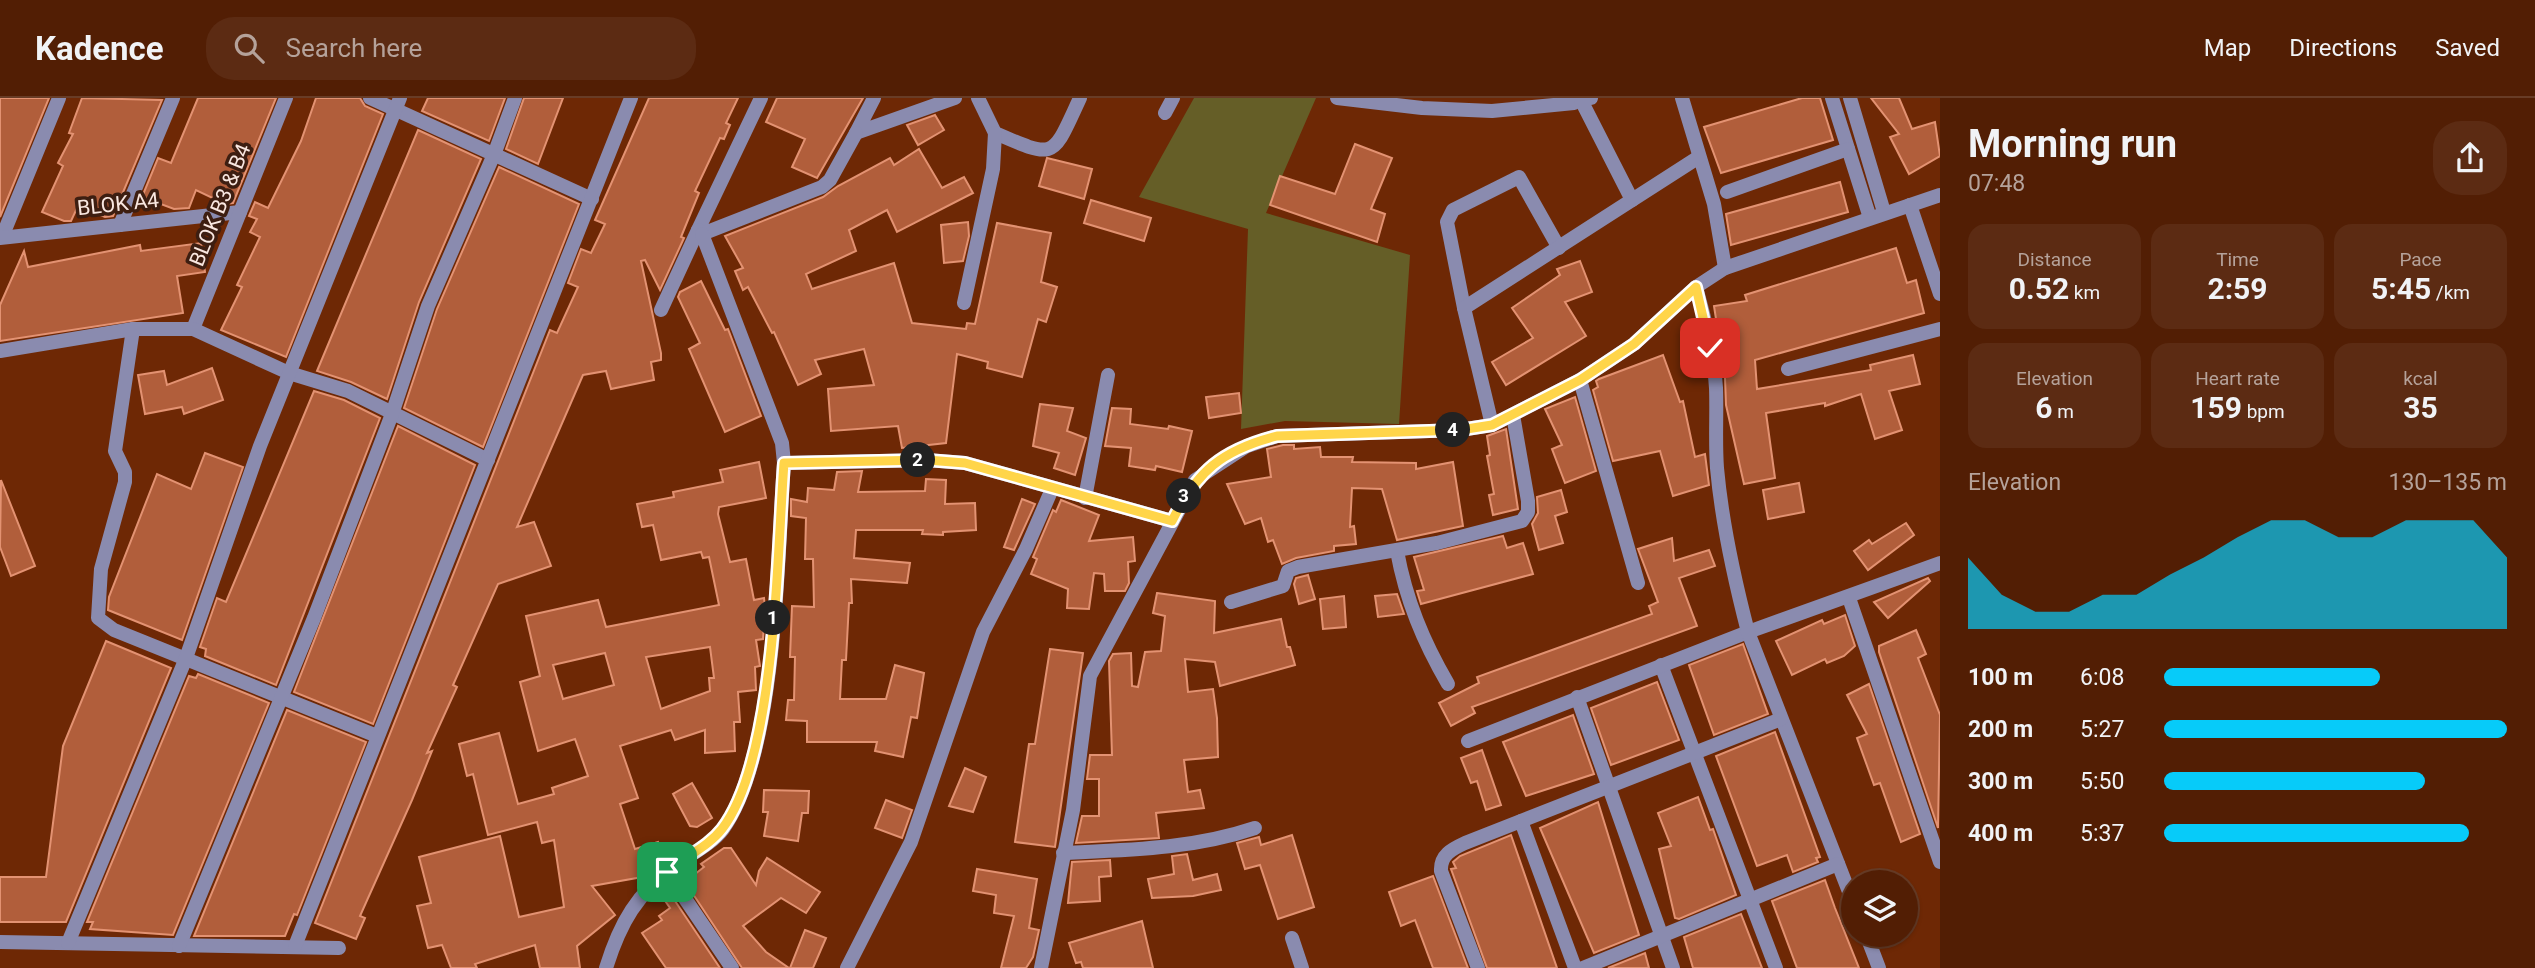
<!DOCTYPE html>
<html lang="en">
<head>
<meta charset="utf-8">
<style>
  body { margin:0; font-family:Roboto,sans-serif; background:#5c2b13; color:#f1f3f6; height:100vh; display:flex; flex-direction:column; font-size:26px; white-space:nowrap }
  * { box-sizing:border-box; margin:0 }
  p { font-size:23px; color:#b5a29a }
  .icon { flex:none; width:38px; height:38px; fill:none; stroke:currentColor; stroke-width:2; stroke-linecap:round; stroke-linejoin:round }
  .map { position:relative; flex:1; overflow:hidden }
  .details { display:flex; flex-direction:column; background:#521e04; width:595px }
  .details>* { flex:none }
  .buttons { position:absolute; left:1841px; top:772px; display:grid; gap:14px }
  .buttons a { display:grid; place-items:center; width:77px; height:77px; border-radius:50%; background:#521e04; box-shadow:0 2px 5px #0004,0 0 0 2px #683c26; font-size:35px }
  .pin { position:absolute; display:grid; place-items:center; width:60px; height:60px; color:#fff; margin:-30px; border-radius:14px; box-shadow:0 4px 10px #0006 }
  .km { position:absolute; width:35px; height:35px; margin:-18px; border-radius:50%; background:#222; color:#fff; font-size:19px; line-height:35px; text-align:center }
  .round { display:grid; place-items:center; flex:none; width:74px; height:74px; border-radius:28px; background:#5c2b13 }
  .headline { display:flex; align-items:center; justify-content:space-between; height:119px; padding:0 28px }
  h1 { font-size:38px; font-weight:700; line-height:52px }
  .figures { display:grid; grid-template-columns:repeat(3,1fr); gap:10px; height:119px; padding:7px 28px }
  .figures div { display:grid; align-content:center; border-radius:18px; background:#5c2b13; text-align:center }
  .figures b { font-size:30px; font-weight:700 }
  .figures small { font-size:19px; font-weight:400 }
  .figures p { font-size:19px }
  .chart { height:196px; padding:14px 28px }
  .chart p { display:flex; justify-content:space-between }
  .chart svg { width:100%; height:126px; margin-top:7px; fill:#07cbf9; opacity:.7 }
  ul { padding:0 28px; list-style:none; font-size:23px }
  li { display:grid; grid-template-columns:112px 84px 1fr; align-items:center; height:52px }
  li i { height:18px; border-radius:9px; background:#07cbf9 }
  header { display:flex; align-items:center; gap:42px; box-sizing:border-box; height:98px; padding:0 35px; background:#521e04; border-bottom:2px solid #683c26 }
  header strong { font-size:33px }
  nav { display:flex; gap:38px; margin-inline-start:auto; font-size:24px }
  .search { width:490px; height:63px; background:#5c2b13; display:flex; align-items:center; gap:18px; box-sizing:border-box; padding:0 24px; border-radius:28px; color:#b5a29a; font-size:26px }
  main { display:flex; flex:1; min-height:0 }
  .map>svg:first-child { display:block }
  .green { fill:#655e27 }
  .building { fill:#b15e3b; stroke:#e39272; stroke-width:2; fill-rule:evenodd }
  .lines { fill:none; stroke-linecap:round; stroke-linejoin:round }
  .street { stroke:#8a8baf; stroke-width:14 }
  .route-casing { stroke:#fff; stroke-width:14 }
  .route { stroke:#ffd54a; stroke-width:9 }
  .labels { text-anchor:middle; dominant-baseline:central; stroke-width:7; stroke-linejoin:round; paint-order:stroke }
  .street-label { font-size:21px; fill:#f9e7e0; stroke:#3d1e11 }
</style>
</head>
<body>
<header>
<strong>Kadence</strong>
<div class="search"><svg class="icon" aria-label="search" viewBox="0 0 24 24"><circle cx="10" cy="10" r="6"/><path d="M15 15l6 6"/></svg>Search here</div>
<nav><a>Map</a><a>Directions</a><a>Saved</a></nav>
</header>
<main>
<div class="map">
<svg width="1940" height="870" viewBox="0 0 1940 870">
  <rect width="100%" height="100%" fill="#6e2805"/>
  <path class="green" d="M1194 0H1316L1266 115 1410 157 1399 326 1285 323 1241 331 1248 131 1139 99Z"/>
  <g class="building">
    <path d="M0 0H49L0 119Z"/>
    <path d="M82 0 162 2 113 118 105 119 78 108 71 123H64L42 114 63 68 58 65 73 36 69 35Z"/>
    <path d="M198 0H276L233 105 225 106 196 92 189 110 174 111 142 99 158 60 171 65Z"/>
    <path d="M316 0H360L365 8 383 16 286 259 221 232 242 189 237 187 260 139 250 134 257 121 249 118 255 104 268 110 301 43Z"/>
    <path d="M428 0H505L489 43 422 13Z"/>
    <path d="M524 0H563L538 66 506 51Z"/>
    <path d="M649 0H738L726 25 730 27 724 41 720 40 695 93 699 95 681 139 684 140 660 192 645 162 641 163 661 255V262L651 264 654 282 611 291 606 273 583 277 517 429 534 424 551 468 498 486 453 587 457 589 427 655 432 653 412 702 360 818 365 820 356 841 315 825 550 232 557 235 578 189 568 185 581 151 591 155 605 126 595 122Z"/>
    <path d="M777 0H863L817 80 792 69 805 41 766 24Z"/>
    <path d="M1802 0H1820L1833 42 1721 75 1704 29Z"/>
    <path d="M1871 0H1899L1912 31 1935 24 1940 58 1909 76 1890 39 1899 36Z"/>
    <path d="M935 17 944 32 918 47 907 27Z"/>
    <path d="M418 32 481 61 419 204 387 301 351 284 317 273Z"/>
    <path d="M1355 46 1392 60 1371 111 1385 116 1377 144 1270 107 1280 78 1335 96Z"/>
    <path d="M919 51 942 90 964 79 973 95 897 134 887 112 849 132 856 153 806 176 812 191 894 165 912 225 966 231 967 225 975 226 997 125 1051 135 1041 184 1057 189 1046 224 1038 221 1022 279 987 270 988 264 957 256 946 345 902 350 898 328 831 333 828 291 874 287 864 251 815 262 821 276 798 287 774 234 772 235 748 189 743 192 735 173 743 170 725 138 823 99 838 88 890 60 894 67Z"/>
    <path d="M1047 60 1092 71 1084 101 1039 88Z"/>
    <path d="M499 69 579 106 483 349 404 310 437 211Z"/>
    <path d="M1840 84 1848 114 1731 147 1726 116Z"/>
    <path d="M1091 102 1151 120 1144 143 1084 125Z"/>
    <path d="M968 124 969 138 963 163 944 165 941 127Z"/>
    <path d="M201 145 205 174 177 178 183 215 0 243V207L24 153 28 169 140 147 141 153Z"/>
    <path d="M1896 150 1907 185 1916 182 1924 215 1755 262 1757 291 1871 272 1870 267 1913 257 1920 286 1889 293 1902 332 1875 341 1861 296 1825 308V305L1766 315 1775 380 1744 386 1726 307 1725 280 1733 259 1722 260 1714 208 1747 203 1745 197Z"/>
    <path d="M1580 163 1592 194 1565 204 1586 238 1506 287 1492 264 1533 240 1512 210 1560 177 1557 171Z"/>
    <path d="M701 183 725 232 728 231 761 318 725 334 689 251 700 245 678 199 680 194Z"/>
    <path d="M1663 257 1680 304 1683 303 1695 359 1705 356 1709 387 1673 398 1660 353 1613 363 1593 292 1598 289 1596 283 1599 281Z"/>
    <path d="M212 270 223 302 184 316 182 309 145 316 138 277 164 273 167 287Z"/>
    <path d="M314 293 344 302 380 320 276 587 205 558 206 551 200 549 217 500 226 504Z"/>
    <path d="M1239 295 1241 315 1209 320 1206 299Z"/>
    <path d="M1575 299 1596 373 1565 385 1552 351 1562 347 1545 311Z"/>
    <path d="M1040 306 1073 310 1067 333 1086 340 1075 377 1054 370 1059 355 1033 348Z"/>
    <path d="M1112 310 1131 311 1130 326 1168 331 1169 328 1192 333 1182 374 1156 368 1155 372 1129 368 1131 350 1105 348Z"/>
    <path d="M398 328 475 367 373 626 294 594Z"/>
    <path d="M1506 331 1518 411 1493 417 1489 397 1494 396 1487 358 1490 357 1487 338Z"/>
    <path d="M1283 347H1294V351L1320 349 1321 359H1353L1352 364 1416 365V371L1453 364 1463 428 1397 442 1382 391 1352 390 1350 429 1354 428 1356 446 1334 448V453L1296 460 1282 466 1273 442 1268 444 1261 420 1245 426 1227 386 1271 379 1267 351Z"/>
    <path d="M205 355 243 369 182 542 108 512 109 499 157 376 191 391Z"/>
    <path d="M759 364 766 400 719 409 718 416 730 464 746 461 754 502 764 500 765 510 763 541 756 542 760 568 755 569 756 592 738 594 740 624H734L735 653 705 655V632L675 642 671 632 620 648 638 700 620 706 635 751 658 744 664 764 648 778 592 788 615 817 577 848 580 870H540L535 847 475 866 477 870H451L442 847 428 850 417 808 431 805 419 759 500 738 519 819 564 809 554 742 542 745 537 724 488 737 473 676 467 678 459 646 499 635 518 706 554 696 552 690 588 678 575 641 538 653 520 584 540 578 526 518 598 502 606 529 719 507 709 459 703 460 701 454 661 462 653 427 642 429 637 406 674 399 673 394 723 384 720 372ZM710 549 714 580H709L710 593 661 611 646 559ZM605 555 614 587 563 601 553 567Z"/>
    <path d="M862 373 858 394 925 393 926 381 946 382 945 406 975 405 976 432 943 434V437L922 436 923 432H856L854 460 910 465 907 485 851 481 852 505H849L846 562H842L840 601H886L895 567 924 575 917 620 911 619 903 659 875 653 877 644H807V623L786 622 788 602H794L795 559H790L792 508 814 509 813 461H805L806 420 791 418V401L807 404 808 390 834 392 837 374Z"/>
    <path d="M1 382 35 468 11 478 0 449Z"/>
    <path d="M1799 385 1804 414 1768 421 1763 392Z"/>
    <path d="M1561 392 1567 414 1555 418 1563 445 1539 452 1532 426 1538 415 1537 399Z"/>
    <path d="M1022 401 1035 406 1014 452 1004 449Z"/>
    <path d="M1061 402 1099 417 1089 443 1133 439 1135 463 1128 464 1129 485 1125 493H1105L1104 476 1094 475 1089 511 1067 510 1068 491 1031 476 1037 461 1033 459 1053 412 1056 414Z"/>
    <path d="M1906 425 1914 437 1868 472 1854 453 1869 442 1872 446Z"/>
    <path d="M1503 438 1507 450 1523 445 1533 476 1421 506 1417 493 1424 492 1414 459Z"/>
    <path d="M1672 440 1674 463 1709 452 1715 468 1679 480 1697 528 1472 609 1475 615 1451 628 1439 605 1479 585 1477 579 1652 516 1649 508 1658 504 1638 451Z"/>
    <path d="M1308 477 1315 501 1299 506 1294 486 1296 480Z"/>
    <path d="M1928 480 1930 483 1888 520 1874 504Z"/>
    <path d="M1157 495 1215 503 1214 535 1281 521 1287 549H1290L1295 567 1220 588 1215 564 1185 561 1188 594 1213 591 1217 620 1218 659 1184 662 1188 694 1200 692 1204 710 1156 715 1159 740 1076 745 1082 718H1099V681H1087L1090 657H1112L1109 563 1113 556 1131 555 1132 588 1138 589 1145 554 1161 553 1165 518 1153 515Z"/>
    <path d="M1397 496 1404 516 1378 519 1375 498Z"/>
    <path d="M1344 498 1346 529 1323 531 1320 501Z"/>
    <path d="M1845 517 1855 548 1844 558 1827 565 1825 561 1792 577 1776 543 1822 522 1824 526Z"/>
    <path d="M1916 532 1926 556 1918 560 1940 617 1938 730 1879 554V548Z"/>
    <path d="M106 543 171 570 66 824H0V779H46L63 648Z"/>
    <path d="M1743 546 1768 616 1714 637 1689 567Z"/>
    <path d="M1050 551 1083 555 1055 749 1015 744 1029 646H1035Z"/>
    <path d="M198 576 269 605 173 837 90 831 93 824H87L189 578 196 580Z"/>
    <path d="M1657 584 1679 642 1611 667 1591 610Z"/>
    <path d="M1869 586 1920 736 1901 744 1880 685 1874 687 1857 640 1867 636 1847 597Z"/>
    <path d="M287 612 366 644 297 817 294 816 285 838H194Z"/>
    <path d="M1573 617 1594 676 1526 698 1503 644Z"/>
    <path d="M1775 634 1820 759 1816 760 1818 764 1793 774 1787 757 1757 768 1716 658Z"/>
    <path d="M1482 652 1501 707 1486 712 1477 683 1471 685 1461 660Z"/>
    <path d="M965 670 986 679 973 714 949 708Z"/>
    <path d="M692 685 712 720 697 729 690 728 673 696Z"/>
    <path d="M764 692 809 693 808 715H802L798 743 764 738 768 714H763Z"/>
    <path d="M1698 699 1710 732 1713 731 1736 797 1679 821 1675 820 1659 751 1671 748 1658 715Z"/>
    <path d="M886 702 912 712 902 740 875 730Z"/>
    <path d="M1598 704 1639 837 1594 855 1540 730Z"/>
    <path d="M1292 737 1314 809 1278 821 1260 767 1245 771 1237 745 1259 739 1261 747Z"/>
    <path d="M1511 737 1557 870H1487L1451 771 1456 770 1453 764 1460 758Z"/>
    <path d="M724 750H731L756 787 759 773 767 760 820 794 806 815 781 800 743 828 766 854 789 870H742L685 784 704 769 701 766Z"/>
    <path d="M1187 756 1193 782 1217 776 1221 792 1193 798 1152 800 1148 781 1174 776 1172 758Z"/>
    <path d="M1110 762 1111 778 1099 779 1100 803 1068 805 1072 764Z"/>
    <path d="M977 771 1037 781 1029 830 1039 832 1033 859 1026 870H1001L1014 818 994 815 996 797 973 793Z"/>
    <path d="M1433 778 1468 870H1433L1415 822 1401 828 1389 794Z"/>
    <path d="M1825 782 1835 810 1859 870H1797L1772 803Z"/>
    <path d="M665 788 720 870H666L642 835 662 822 659 818 670 810 659 794Z"/>
    <path d="M1741 816 1762 870H1693L1684 839Z"/>
    <path d="M1142 823 1153 870H1083L1081 864 1076 865 1069 845Z"/>
    <path d="M805 832 826 840 813 870H790Z"/>
    <path d="M1645 855 1649 870H1608Z"/>
  </g>
  <g class="lines">
    <g class="street">
      <path d="M370 0 592 101"/>
      <path d="M874 0 856 35 955 0"/>
      <path d="M978 0 995 35C1057 62 1052 60 1080 0"/>
      <path d="M1337 0 1422 10 1492 13 1574 5V0"/>
      <path d="M1591 0 1581 2 1632 102"/>
      <path d="M1682 0 1714 106 1725 170"/>
      <path d="M1832 0 1870 120"/>
      <path d="M1850 0 1884 114"/>
      <path d="M1165 15 1173 0"/>
      <path d="M1727 94 1848 51"/>
      <path d="M1910 107 1940 196"/>
      <path d="M120 127 173 0"/>
      <path d="M698 132 761 0"/>
      <path d="M2 139 59 0"/>
      <path d="M0 140 240 114"/>
      <path d="M1696 189 1725 170 1940 97"/>
      <path d="M964 205 993 71 995 35"/>
      <path d="M1464 210 1447 124 1453 112 1519 79 1559 150"/>
      <path d="M661 212 698 132 702 136 822 89 830 82 856 35"/>
      <path d="M133 231 115 353 125 374V384L101 471 98 520 114 532 377 638"/>
      <path d="M193 231 286 0"/>
      <path d="M0 253 133 231H193L289 275 348 293 488 362"/>
      <path d="M1788 271 1940 231"/>
      <path d="M1580 282 1638 485"/>
      <path d="M1492 327 1464 210 1699 59"/>
      <path d="M784 365 927 362 965 365 1172 423"/>
      <path d="M1085 400 1108 277"/>
      <path d="M1397 453C1406 502 1423 543 1448 586"/>
      <path d="M1849 500 1940 764"/>
      <path d="M1231 504 1283 488 1288 473 1298 469 1437 445 1522 423 1528 414V403L1513 317"/>
      <path d="M1661 567 1776 870"/>
      <path d="M1577 599 1673 870"/>
      <path d="M1468 643 1748 534 1940 465"/>
      <path d="M1521 723 1575 870"/>
      <path d="M1063 755C1128 752 1193 751 1255 730"/>
      <path d="M667 774 732 870"/>
      <path d="M1866 836 1879 870"/>
      <path d="M1292 840 1302 870"/>
      <path d="M0 844 339 850"/>
      <path d="M68 845 186 560 260 348 400 0"/>
      <path d="M179 848 314 520 392 316 428 208 495 54 515 0"/>
      <path d="M295 848 631 0"/>
      <path d="M606 870C620 825 637 795 676 767 691 756 712 746 723 731 777 655 777 459 784 365L782 345 702 136"/>
      <path d="M847 870 911 744 983 534 1026 451 1052 391"/>
      <path d="M1041 870 1073 712 1090 578 1195 382 1247 348 1277 338 1460 332 1492 327 1580 282 1634 246 1696 189C1705 222 1714 256 1716 290 1717 316 1715 343 1717 370 1722 426 1734 480 1748 534L1853 804"/>
      <path d="M1478 870 1441 773C1440 757 1452 751 1465 745L1781 621"/>
      <path d="M1583 870 1838 766"/>
    </g>
  </g>
  <g class="lines">
    <g class="route-casing">
      <path id="route" d="M667 774C684 759 708 749 722 731 776 661 777 455 784 365L927 362 965 365 1172 423C1197 373 1222 352 1277 338L1460 332 1492 327 1580 282 1634 246 1696 189 1710 250"/>
    </g>
    <use href="#route" class="route"/>
  </g>
  <g class="labels">
    <g class="street-label">
      <text transform="translate(118 106) rotate(-6)">BLOK A4</text>
      <text transform="translate(220 107) rotate(-68)">BLOK B3 &amp; B4</text>
    </g>
  </g>
</svg>
<div class="buttons">
<a><svg class="icon" aria-label="layers" viewBox="0 0 24 24"><path d="M12 4l9 5-9 5-9-5zM3 14l9 5 9-5"/></svg></a>
</div>
<div class="pin" style="left:667px;top:774px;background:#1e9e55"><svg class="icon" aria-label="arrive" viewBox="0 0 24 24"><path d="M6 21V4h12l-3 4 3 4H6"/></svg></div>
<div class="pin" style="left:1710px;top:250px;background:#d93025"><svg class="icon" aria-label="check" viewBox="0 0 24 24"><path d="M5 12l5 5 9-10"/></svg></div>
<b class="km" style="left:773px;top:520px">1</b>
<b class="km" style="left:918px;top:362px">2</b>
<b class="km" style="left:1184px;top:398px">3</b>
<b class="km" style="left:1453px;top:332px">4</b>
</div>
<section class="details">
<div class="headline"><div><h1>Morning run</h1><p>07:48</p></div><a class="round"><svg class="icon" aria-label="share" viewBox="0 0 24 24"><path d="M12 15V3M7 8l5-5 5 5M5 13v7h14v-7"/></svg></a></div>
<div class="figures">
<div><p>Distance</p><b>0.52<small> km</small></b></div>
<div><p>Time</p><b>2:59</b></div>
<div><p>Pace</p><b>5:45<small> /km</small></b></div>
</div>
<div class="figures">
<div><p>Elevation</p><b>6<small> m</small></b></div>
<div><p>Heart rate</p><b>159<small> bpm</small></b></div>
<div><p>kcal</p><b>35</b></div>
</div>
<div class="chart"><p><span>Elevation</span>130–135 m</p>
<svg viewBox="0 0 160 44" preserveAspectRatio="none"><path d="M0 44V19L10 32L20 38L30 38L40 32L50 32L60 25L70 19L80 12L90 6L100 6L110 12L120 12L130 6L140 6L150 6L160 19V44z"/></svg>
</div>
<ul>
<li><b>100 m</b>6:08<i style="width:63%"></i></li>
<li><b>200 m</b>5:27<i style="width:100%"></i></li>
<li><b>300 m</b>5:50<i style="width:76%"></i></li>
<li><b>400 m</b>5:37<i style="width:89%"></i></li>
</ul>
</section>
</main>
</body>
</html>
